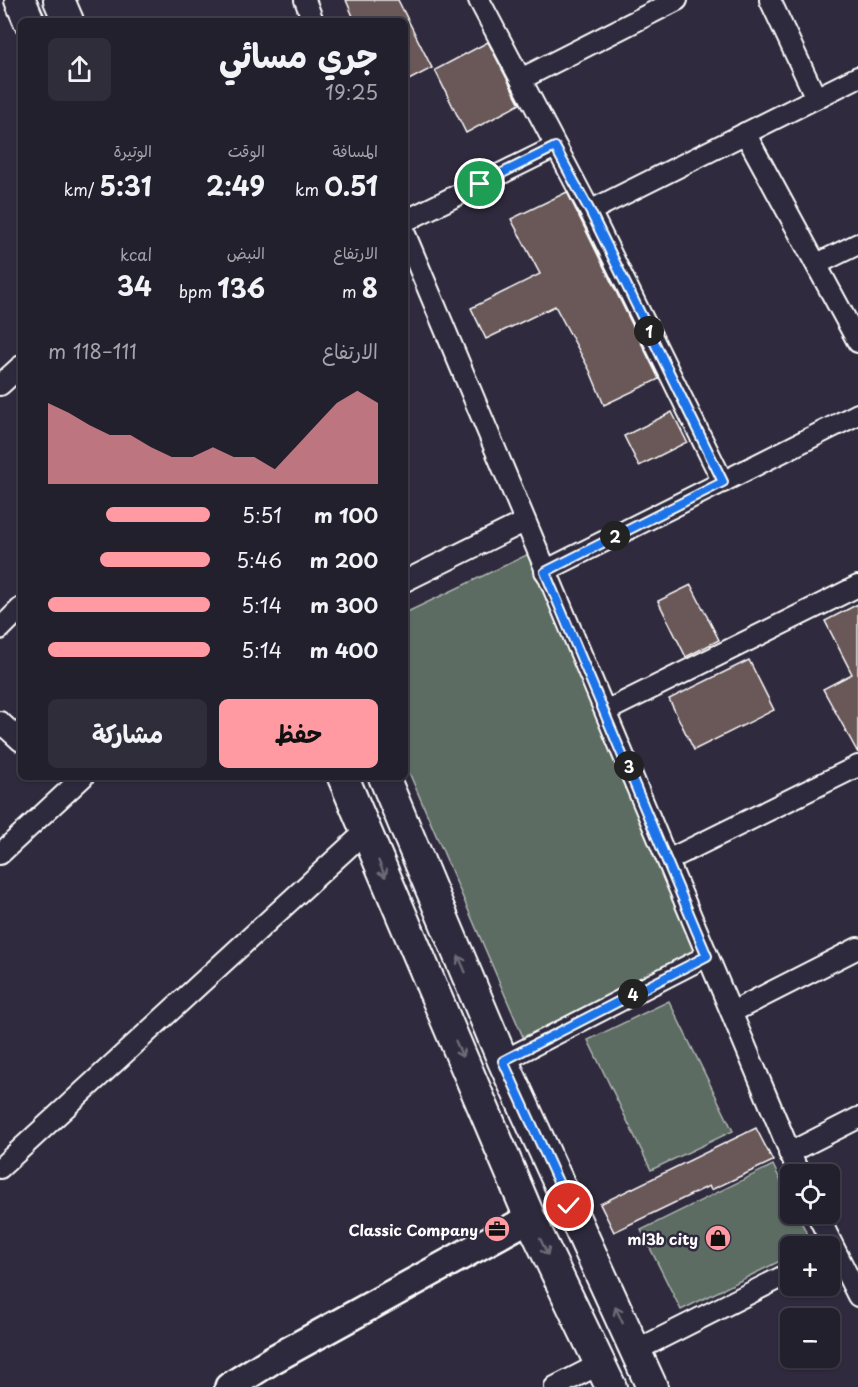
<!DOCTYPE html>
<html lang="ar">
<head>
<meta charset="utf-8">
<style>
  body { margin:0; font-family:"Playpen Sans","Playpen Sans Arabic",sans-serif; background:#2f2d3a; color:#f1f3f6; direction:rtl; height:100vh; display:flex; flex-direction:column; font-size:22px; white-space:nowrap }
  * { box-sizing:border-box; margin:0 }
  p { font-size:20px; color:#a3a3aa }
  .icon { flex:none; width:33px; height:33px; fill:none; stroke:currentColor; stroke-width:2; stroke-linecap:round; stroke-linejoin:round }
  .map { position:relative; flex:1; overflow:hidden; direction:ltr }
  .drawer { position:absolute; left:18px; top:18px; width:390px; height:762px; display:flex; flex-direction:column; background:#23202e; border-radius:9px; box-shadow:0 2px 4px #0004,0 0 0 2px #403e4a; direction:rtl }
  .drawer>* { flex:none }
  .buttons { position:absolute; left:780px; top:1164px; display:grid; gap:12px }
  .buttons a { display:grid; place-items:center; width:60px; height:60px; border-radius:9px; background:#23202e; box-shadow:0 2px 4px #0004,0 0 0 2px #403e4a; font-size:30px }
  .pin { position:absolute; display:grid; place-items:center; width:51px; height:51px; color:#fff; margin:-26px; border:3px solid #fff; border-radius:50%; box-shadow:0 2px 6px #0007 }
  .km { position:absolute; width:30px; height:30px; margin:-15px; border-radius:50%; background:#222; color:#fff; font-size:16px; line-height:30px; text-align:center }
  .round { display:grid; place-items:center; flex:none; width:63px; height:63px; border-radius:9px; background:#2f2d3a }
  .headline { display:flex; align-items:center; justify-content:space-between; height:102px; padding:0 30px }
  h1 { font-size:33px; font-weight:700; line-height:45px }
  .stats { display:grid; grid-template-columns:repeat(3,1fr); gap:9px; height:102px; padding:6px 30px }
  .stats div { display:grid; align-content:center }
  .stats b { font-size:26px; font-weight:700 }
  .stats small { font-size:16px; font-weight:400 }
  .stats p { font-size:16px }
  .chart { height:168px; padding:12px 30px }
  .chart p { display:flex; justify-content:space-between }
  .chart svg { width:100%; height:108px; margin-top:6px; fill:#ff9aa2; opacity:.7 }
  .button { display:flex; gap:12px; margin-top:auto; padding:12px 30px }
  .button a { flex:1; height:69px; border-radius:9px; background:#ff9aa2; color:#111; font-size:24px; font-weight:700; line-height:69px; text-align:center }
  .button a+a { background:#2f2d3a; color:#f1f3f6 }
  ul { padding:0 30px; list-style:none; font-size:20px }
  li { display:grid; grid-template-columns:96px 72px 1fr; align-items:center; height:45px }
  li i { height:15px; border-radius:8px; background:#ff9aa2 }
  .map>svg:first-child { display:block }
  .green { fill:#5c6c62; stroke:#aeb6b0; stroke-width:1.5 }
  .building { fill:#6a5858; stroke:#fff; stroke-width:1.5 }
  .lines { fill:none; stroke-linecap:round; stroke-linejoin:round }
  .street-casing { stroke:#fff; stroke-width:24 }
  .secondary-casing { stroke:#fff; stroke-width:32 }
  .primary-casing { stroke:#fff; stroke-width:34 }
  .street { stroke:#2f2a3d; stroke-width:20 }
  .secondary { stroke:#2f2a3d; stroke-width:27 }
  .primary { stroke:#2f2a3d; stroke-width:30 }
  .oneway { stroke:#6d6a77 }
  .route-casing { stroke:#fff; stroke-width:12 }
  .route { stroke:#1a73e8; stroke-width:8 }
  .labels { text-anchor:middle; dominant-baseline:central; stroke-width:5; stroke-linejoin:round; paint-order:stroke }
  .poi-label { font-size:15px; font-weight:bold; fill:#fff; stroke:#2f2a3d; text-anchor:end }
</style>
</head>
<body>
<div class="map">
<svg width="858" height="1387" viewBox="0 0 858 1387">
  <rect width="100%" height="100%" fill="#2f2a3d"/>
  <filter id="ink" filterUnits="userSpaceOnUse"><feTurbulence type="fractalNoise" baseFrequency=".0167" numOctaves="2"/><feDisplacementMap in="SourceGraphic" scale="12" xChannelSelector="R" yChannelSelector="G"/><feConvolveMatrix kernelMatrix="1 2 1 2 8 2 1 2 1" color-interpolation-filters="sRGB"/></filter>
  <g filter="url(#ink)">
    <g class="green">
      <path d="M533 552 707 951 523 1037 405 763V613Z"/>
      <path d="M669 1001 733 1131 651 1170 588 1040Z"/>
      <path d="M773 1165 790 1200V1214H797L813 1245 790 1246V1256L681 1310 641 1230Z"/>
    </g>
    <g class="building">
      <path d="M346 0H398L432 68 405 82V21H355Z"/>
      <path d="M488 42 520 104 466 133 435 70Z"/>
      <path d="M567 192 659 379 604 405 590 371 555 306 486 339 471 308 540 274 511 219Z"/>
      <path d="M672 412 687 442 639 466 624 436Z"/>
      <path d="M691 585 719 640 686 657 658 601Z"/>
      <path d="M858 604V753L823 689 852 674 825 621Z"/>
      <path d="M749 660 774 710 694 750 669 699Z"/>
      <path d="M756 1128 773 1161 711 1190 709 1186 614 1232 600 1204Z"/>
    </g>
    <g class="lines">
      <g class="street-casing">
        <g id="street">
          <path d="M305 0 313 21"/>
          <path d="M479 0 590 211 723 482"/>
          <path d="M770 0 816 98"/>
          <path d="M521 79 677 0"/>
          <path d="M745 133 858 342"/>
          <path d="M590 211 858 77"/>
          <path d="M405 221 555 147"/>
          <path d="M405 234 799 1174"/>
          <path d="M817 264 858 244"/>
          <path d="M0 385 21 366"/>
          <path d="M545 571 858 414"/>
          <path d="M405 581 524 522"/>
          <path d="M0 629 21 608"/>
          <path d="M606 711 858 586"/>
          <path d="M0 722 21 741"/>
          <path d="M0 854 83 777"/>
          <path d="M668 860 858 766"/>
          <path d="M732 1012 858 948"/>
          <path d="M503 1061 707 956"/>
          <path d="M789 1153 858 1118"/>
          <path d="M0 1168 366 831"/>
          <path d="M817 1214 858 1296"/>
          <path d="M635 1351 790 1273"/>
          <path d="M555 1387 600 1364"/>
        </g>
      </g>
      <g class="secondary-casing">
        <path id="secondary" d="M229 1387 272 1360 530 1218"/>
      </g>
      <g class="primary-casing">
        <g id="primary">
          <path d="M20 0 29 21"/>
          <path d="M59 0 68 21"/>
          <path d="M343 777 530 1218 611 1387"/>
          <path d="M384 777 503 1061 652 1387"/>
        </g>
      </g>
      <use href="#street" class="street"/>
      <use href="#secondary" class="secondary"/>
      <use href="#primary" class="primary"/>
    </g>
    <defs><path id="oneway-shaft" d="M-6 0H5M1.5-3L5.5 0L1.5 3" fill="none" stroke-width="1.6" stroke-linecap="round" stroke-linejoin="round" transform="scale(1.5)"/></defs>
    <g class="oneway">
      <use href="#oneway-shaft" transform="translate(382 869) rotate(67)"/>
      <use href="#oneway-shaft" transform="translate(462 964) rotate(-113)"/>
      <use href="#oneway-shaft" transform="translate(459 1049) rotate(67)"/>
      <use href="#oneway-shaft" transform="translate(544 1247) rotate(65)"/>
      <use href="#oneway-shaft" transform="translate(619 1315) rotate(-115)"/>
    </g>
  </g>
  <g class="lines" filter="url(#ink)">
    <g class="route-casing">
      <path id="route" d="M480 184 555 147 590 211 723 482 545 572 707 956 503 1061 569 1206"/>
    </g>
    <use href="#route" class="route"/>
  </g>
  <defs>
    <g id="office-disc" transform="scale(1.35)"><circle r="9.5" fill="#ff9aa2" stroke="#2f2a3d"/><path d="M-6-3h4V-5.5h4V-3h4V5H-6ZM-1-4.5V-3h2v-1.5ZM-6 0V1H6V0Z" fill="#111"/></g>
    <g id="shop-disc" transform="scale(1.35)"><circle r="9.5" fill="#ff9aa2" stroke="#2f2a3d"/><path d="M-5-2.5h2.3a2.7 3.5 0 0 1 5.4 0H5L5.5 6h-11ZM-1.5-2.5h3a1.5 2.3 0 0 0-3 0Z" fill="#111"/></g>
  </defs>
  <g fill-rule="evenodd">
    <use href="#office-disc" x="497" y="1229"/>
    <use href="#shop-disc" x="718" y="1238"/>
  </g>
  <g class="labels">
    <g class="poi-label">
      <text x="478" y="1229">Classic Company</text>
      <text x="698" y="1238">ml3b city</text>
    </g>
  </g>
</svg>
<div class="buttons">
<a><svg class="icon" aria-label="locate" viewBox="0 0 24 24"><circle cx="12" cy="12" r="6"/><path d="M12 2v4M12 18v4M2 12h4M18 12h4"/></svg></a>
<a>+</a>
<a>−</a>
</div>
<div class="pin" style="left:480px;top:184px;background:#1e9e55"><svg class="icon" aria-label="arrive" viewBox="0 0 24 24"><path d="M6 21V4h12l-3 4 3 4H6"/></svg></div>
<div class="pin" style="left:569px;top:1206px;background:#d93025"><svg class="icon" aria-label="check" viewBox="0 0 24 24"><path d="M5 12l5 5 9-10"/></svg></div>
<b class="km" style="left:649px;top:331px">1</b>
<b class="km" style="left:615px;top:536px">2</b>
<b class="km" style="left:629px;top:766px">3</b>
<b class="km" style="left:633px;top:994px">4</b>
<section class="drawer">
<div class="headline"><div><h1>جري مسائي</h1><p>19:25</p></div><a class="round"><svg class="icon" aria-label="share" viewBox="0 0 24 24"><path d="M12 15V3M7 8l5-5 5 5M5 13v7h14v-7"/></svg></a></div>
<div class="stats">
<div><p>المسافة</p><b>0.51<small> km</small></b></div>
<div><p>الوقت</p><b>2:49</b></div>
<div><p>الوتيرة</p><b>5:31<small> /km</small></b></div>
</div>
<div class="stats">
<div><p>الارتفاع</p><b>8<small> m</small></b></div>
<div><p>النبض</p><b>136<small> bpm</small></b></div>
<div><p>kcal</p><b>34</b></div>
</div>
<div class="chart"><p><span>الارتفاع</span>111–118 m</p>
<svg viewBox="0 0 160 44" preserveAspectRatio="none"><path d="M0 44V11L10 15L20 20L30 24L40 24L50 29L60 33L70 33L80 29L90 33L100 33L110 38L120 29L130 20L140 11L150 6L160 11V44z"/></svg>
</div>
<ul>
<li><b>100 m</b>5:51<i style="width:64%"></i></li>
<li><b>200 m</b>5:46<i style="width:68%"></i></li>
<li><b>300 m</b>5:14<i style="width:100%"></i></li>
<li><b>400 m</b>5:14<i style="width:100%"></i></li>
</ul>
<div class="button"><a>حفظ</a><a>مشاركة</a></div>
</section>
</div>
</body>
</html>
